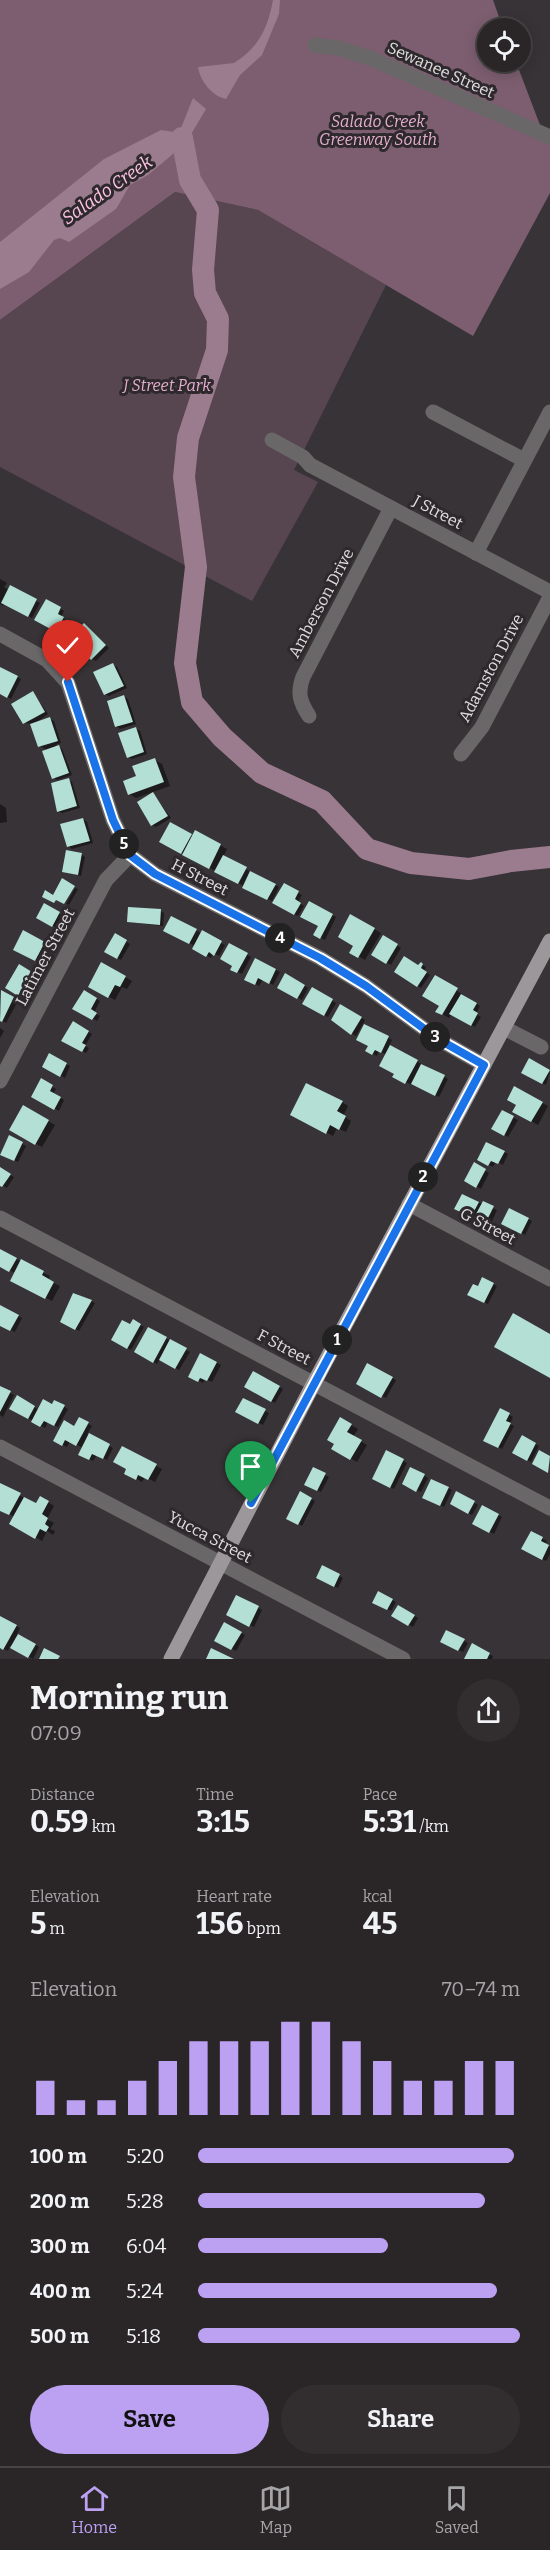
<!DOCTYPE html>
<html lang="en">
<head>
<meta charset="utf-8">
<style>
  body { margin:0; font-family:Bitter,serif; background:#322e30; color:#f1f3f6; height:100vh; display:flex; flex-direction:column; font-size:22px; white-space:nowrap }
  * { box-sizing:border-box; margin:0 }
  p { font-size:20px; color:#a5a5a8 }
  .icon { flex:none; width:33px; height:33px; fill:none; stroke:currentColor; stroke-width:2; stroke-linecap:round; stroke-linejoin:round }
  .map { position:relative; height:1659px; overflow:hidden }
  .details { display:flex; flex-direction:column; background:#2a2628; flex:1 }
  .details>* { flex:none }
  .controls { position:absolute; left:477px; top:18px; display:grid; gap:12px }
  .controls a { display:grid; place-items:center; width:54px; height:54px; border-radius:50%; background:#2a2628; box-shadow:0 3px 15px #0003,0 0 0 2px #464345; font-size:30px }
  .pin { position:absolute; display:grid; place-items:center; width:51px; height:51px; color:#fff; margin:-62px -26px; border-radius:50% 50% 50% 0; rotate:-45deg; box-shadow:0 0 6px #0007 }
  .pin .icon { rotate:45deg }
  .km { position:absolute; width:30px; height:30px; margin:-15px; border-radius:50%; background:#222; color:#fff; font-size:16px; line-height:30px; text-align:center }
  .round { display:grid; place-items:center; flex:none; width:63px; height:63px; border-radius:32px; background:#322e30 }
  .summary { display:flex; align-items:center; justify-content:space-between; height:102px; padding:0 30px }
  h1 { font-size:33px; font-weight:700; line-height:45px }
  .figures { display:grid; grid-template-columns:repeat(3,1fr); gap:9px; height:102px; padding:6px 30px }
  .figures div { display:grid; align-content:center }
  .figures b { font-size:30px; font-weight:700 }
  .figures small { font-size:16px; font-weight:400 }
  .figures p { font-size:16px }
  .chart { height:168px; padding:12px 30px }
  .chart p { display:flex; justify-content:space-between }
  .chart svg { width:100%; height:108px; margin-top:6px; stroke:#bca0f2; stroke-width:6 }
  .cta { display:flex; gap:12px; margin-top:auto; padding:12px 30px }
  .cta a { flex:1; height:69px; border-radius:36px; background:#bca0f2; color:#111; font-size:24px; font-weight:700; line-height:69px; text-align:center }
  .cta a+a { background:#322e30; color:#f1f3f6 }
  ul { padding:0 30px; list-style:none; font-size:20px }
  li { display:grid; grid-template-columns:96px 72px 1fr; align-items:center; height:45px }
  li i { height:15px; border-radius:8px; background:#bca0f2 }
  .tabs { display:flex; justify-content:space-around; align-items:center; height:84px; border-top:2px solid #464345; background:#2a2628; font-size:16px; color:#a5a5a8 }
  .tabs a { display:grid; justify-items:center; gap:3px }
  .tabs .selected { color:#bca0f2 }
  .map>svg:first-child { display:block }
  .green { fill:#574550 }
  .forest { fill:#7c5e70 }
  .water { fill:#9b7b8e }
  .shadow { fill:#0007 }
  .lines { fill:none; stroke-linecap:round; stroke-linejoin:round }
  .river { stroke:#9b7b8e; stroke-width:22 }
  .building { fill:#b3dfd5 }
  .minor { stroke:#696768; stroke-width:15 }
  .major { stroke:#9c979a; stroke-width:15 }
  .route-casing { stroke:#fff; stroke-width:12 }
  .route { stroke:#1a73e8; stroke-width:8 }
  .labels { text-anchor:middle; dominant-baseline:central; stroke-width:6; stroke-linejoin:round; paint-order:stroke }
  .street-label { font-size:16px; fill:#e0dddf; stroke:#2e292c }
  .park-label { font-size:16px; font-style:italic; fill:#e5aed0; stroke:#2e292c }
  .water-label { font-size:18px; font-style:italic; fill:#fdc4e7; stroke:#2e292c }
</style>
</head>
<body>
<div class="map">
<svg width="550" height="1659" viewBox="0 0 550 1659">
  <rect width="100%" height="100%" fill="#383336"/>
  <path class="green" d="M175 192 258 210 386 285 294 470 318 482 252 601 0 467V320Z"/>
  <path class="forest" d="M0 0H493L503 28H488V62H516L540 125 550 131V193L473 336 258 210 175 192 0 320Z"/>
  <g class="water">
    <path d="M273 0H280L279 14 262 55 240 75 226 99C212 96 200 81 198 67L234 63C259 48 268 27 273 0Z"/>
    <path d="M193 98 206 109 190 136 173 154 148 175 130 185 116 209 69 242 60 238 54 240 29 272 0 289V242L104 159 161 130 174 132 181 128Z"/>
  </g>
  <g class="shadow">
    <path d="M0 579 7 583 4 587 9 590 10 587 40 603 32 618 4 603 3 606 0 604Z"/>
    <path d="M46 601 64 611 61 617 67 621 60 633 36 620Z"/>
    <path d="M88 628 109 648 96 661 92 659Z"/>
    <path d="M113 665 117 667 127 688 109 696 105 694Z"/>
    <path d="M0 668 21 679 11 699 0 693Z"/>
    <path d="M33 693 48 714 34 724 50 719 54 721 61 743 55 745 62 749 72 775 57 780 53 777 47 750 40 746 32 724 24 723 13 704Z"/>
    <path d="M124 697 128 699 136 724 120 729 116 726Z"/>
    <path d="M135 728 140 731 147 754 132 759 128 757Z"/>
    <path d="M155 760 162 764 170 786 136 798 129 794 138 777Z"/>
    <path d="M68 780 72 782 80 808 62 813 58 811Z"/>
    <path d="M153 794 171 818 156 827 152 825Z"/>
    <path d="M0 804 6 808 7 822 0 823Z"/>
    <path d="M83 819 87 822 93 843 72 849 68 846Z"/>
    <path d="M171 824 193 837 196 832 227 849 223 857 279 887 272 901 161 842Z"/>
    <path d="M81 854 85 857 81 876 64 871Z"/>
    <path d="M284 885 302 895 298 902 304 906 298 916 274 903Z"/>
    <path d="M75 888 78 889 69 905 66 904Z"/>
    <path d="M309 903 336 917 325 940 315 935 320 926Z"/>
    <path d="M45 905 63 916 57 928 38 917Z"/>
    <path d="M160 911 164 913 163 926 129 922Z"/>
    <path d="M351 916 381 933 365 960 351 952 355 946Z"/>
    <path d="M171 918 225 945 219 956 213 953 211 958 194 948 195 946 165 930Z"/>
    <path d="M24 932 48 945 39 962 15 949Z"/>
    <path d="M115 935 130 944 121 960 106 952Z"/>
    <path d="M383 937 401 948 391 965 373 955Z"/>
    <path d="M229 945 251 957 242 974 232 969Z"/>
    <path d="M256 960 280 972 273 985 263 979 259 986 246 979Z"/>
    <path d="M101 964 132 981 127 989 122 987 115 1000 90 987Z"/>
    <path d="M421 964 426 967 424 971 430 975 421 988 396 971 419 967Z"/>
    <path d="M20 966 35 975 23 997 7 988Z"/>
    <path d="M286 975 308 988 302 1000 279 987Z"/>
    <path d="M436 977 480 1006 476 1014 481 1017 475 1027 452 1014 449 1018 437 1011 441 1005Z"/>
    <path d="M312 989 336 1003 328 1017 304 1004Z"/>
    <path d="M2 992 18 1001 6 1023 0 1020Z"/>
    <path d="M84 992 100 1001 94 1013 100 1016 97 1021 74 1008Z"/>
    <path d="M341 1006 365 1020 356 1036 341 1027Z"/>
    <path d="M73 1023 92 1034 85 1046 89 1048 86 1053 63 1040Z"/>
    <path d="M365 1026 392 1040 389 1046 448 1079 439 1097 401 1080 387 1055 379 1051 377 1056 371 1053Z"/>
    <path d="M0 1028 4 1031 0 1038Z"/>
    <path d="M49 1055 70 1066 65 1078 44 1066Z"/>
    <path d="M529 1061 550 1072 546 1085 523 1072Z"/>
    <path d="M41 1080 56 1089 53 1094 64 1100 59 1111 33 1096Z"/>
    <path d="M515 1088 548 1106 538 1125 514 1111 518 1104Z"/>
    <path d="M342 1102 348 1106 343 1116 351 1121 346 1132 337 1128 333 1136 292 1115Z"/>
    <path d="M23 1107 55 1125 42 1147 11 1130Z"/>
    <path d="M502 1112 518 1120 508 1137 493 1128Z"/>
    <path d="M10 1137 26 1146 18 1162 1 1154Z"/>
    <path d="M487 1144 508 1154 503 1165 496 1161 493 1167 479 1160Z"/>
    <path d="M474 1164 489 1173 481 1189 466 1180Z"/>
    <path d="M0 1169 14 1177 7 1188 0 1184Z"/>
    <path d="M463 1196 497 1210 492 1221 478 1213 475 1218 456 1208Z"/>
    <path d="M510 1210 532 1221 525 1235 503 1223Z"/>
    <path d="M0 1251 50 1276 48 1280 60 1286 52 1301 12 1280 15 1273 0 1265Z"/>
    <path d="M483 1279 497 1286 488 1304 469 1294 478 1288Z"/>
    <path d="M91 1301 95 1303 79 1331 62 1321Z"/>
    <path d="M0 1307 22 1318 15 1332 0 1325Z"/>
    <path d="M133 1321 144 1327 131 1350 113 1339Z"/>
    <path d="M149 1329 190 1352 179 1370 160 1359 157 1364 136 1352Z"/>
    <path d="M200 1355 221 1365 212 1382 205 1379 203 1383 190 1376Z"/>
    <path d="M368 1365 396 1380 386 1398 358 1383Z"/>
    <path d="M254 1373 283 1389 275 1403 246 1387Z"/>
    <path d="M0 1388 14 1395 3 1417 0 1415Z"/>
    <path d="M17 1397 39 1410 52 1406 55 1402 68 1409 58 1427 48 1422 45 1428 11 1408Z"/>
    <path d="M243 1400 269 1413 263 1425 237 1412Z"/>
    <path d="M501 1410 513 1417 510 1424 514 1426 502 1449 485 1440Z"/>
    <path d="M79 1419 92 1426 87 1434 113 1448 107 1460 97 1455 93 1461 80 1454 83 1448 70 1441 67 1447 55 1441 75 1428Z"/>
    <path d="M341 1419 358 1429 353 1437 367 1445 357 1462 333 1449Z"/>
    <path d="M522 1437 539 1446 531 1462 514 1452Z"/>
    <path d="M122 1448 162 1469 155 1482 145 1477 142 1482 126 1473 128 1468Z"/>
    <path d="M387 1452 407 1463 394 1489 374 1479Z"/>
    <path d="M313 1469 329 1477 321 1492 306 1484Z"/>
    <path d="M411 1469 428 1478 421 1492 404 1483Z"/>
    <path d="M432 1481 452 1490 444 1507 424 1497Z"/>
    <path d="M0 1485 37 1505 41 1498 54 1506 47 1519 54 1523 50 1529 55 1531 53 1535 47 1531 42 1541 11 1523 15 1517 0 1509Z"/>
    <path d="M300 1493 315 1501 302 1526 288 1518Z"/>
    <path d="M457 1493 478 1505 472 1515 452 1503Z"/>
    <path d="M483 1507 502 1517 494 1534 474 1523Z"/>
    <path d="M531 1533 547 1541 545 1545 550 1547V1554L546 1561 523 1549Z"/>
    <path d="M323 1568 343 1578 338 1588 318 1578Z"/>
    <path d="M378 1593 396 1602 391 1611 374 1602Z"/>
    <path d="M237 1597 262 1610 254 1627 228 1615Z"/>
    <path d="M398 1607 418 1618 413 1627 393 1616Z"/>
    <path d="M0 1617 20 1628 17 1634 39 1647 33 1659 10 1646 8 1651 0 1647Z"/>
    <path d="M225 1624 245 1635 236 1651 216 1640Z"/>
    <path d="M447 1632 468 1643 463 1652 442 1642Z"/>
    <path d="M473 1645 493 1656 492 1659H466Z"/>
  </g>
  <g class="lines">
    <path class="river" d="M182 138 190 180 208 210 203 270 205 293 218 319 217 350 188 438 184 477 196 567 185 663 192 702 222 737 262 773 322 801 367 849 411 863 469 869 511 861 550 857"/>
  </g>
  <g class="building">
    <path d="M10 585 37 599 28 617 1 603Z"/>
    <path d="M46 599 61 607 58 614 64 617 56 632 34 620Z"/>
    <path d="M84 623 106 645 91 660 69 639Z"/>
    <path d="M113 663 124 686 104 695 93 672Z"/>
    <path d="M0 667 18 676 7 698 0 694Z"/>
    <path d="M33 691 45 712 23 724 11 704Z"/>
    <path d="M124 695 133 722 115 727 107 701Z"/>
    <path d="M50 717 58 741 38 747 30 724Z"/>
    <path d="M136 727 144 752 127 758 118 733Z"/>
    <path d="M59 745 69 773 52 779 42 751Z"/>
    <path d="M155 758 164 782 128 795 123 781 136 776 132 766Z"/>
    <path d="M69 778 77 806 57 812 51 783Z"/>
    <path d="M153 792 168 816 151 826 137 802Z"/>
    <path d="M83 818 90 841 67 847 60 824Z"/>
    <path d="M170 822 192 834 181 854 159 842Z"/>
    <path d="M195 830 221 844 209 869 182 855Z"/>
    <path d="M66 850 82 853 78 875 62 872Z"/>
    <path d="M223 855 247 867 238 884 214 872Z"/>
    <path d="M250 871 276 884 267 900 242 888Z"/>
    <path d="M62 878 75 886 64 904 56 900 54 903 42 897 45 890 53 895Z"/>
    <path d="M284 883 299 891 295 899 301 903 294 915 272 903Z"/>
    <path d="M309 901 333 914 320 939 313 935 318 926 300 917Z"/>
    <path d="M44 903 60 912 52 927 36 918Z"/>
    <path d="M128 907 161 909 160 925 127 922Z"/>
    <path d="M350 914 375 928 358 958 349 953 353 946 338 937Z"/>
    <path d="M171 916 197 929 189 944 163 931Z"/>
    <path d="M23 930 45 942 35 961 13 950Z"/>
    <path d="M202 930 222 941 214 956 209 952 206 957 192 949Z"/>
    <path d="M115 933 127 940 117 959 104 952Z"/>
    <path d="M383 935 398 944 386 964 371 955Z"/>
    <path d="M229 943 248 953 237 973 230 970 232 966 220 959Z"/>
    <path d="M404 956 418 965 421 962 423 964 421 968 427 972 417 987 394 972Z"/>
    <path d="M255 958 276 969 269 984 258 978 255 985 244 980Z"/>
    <path d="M101 962 126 976 120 987 115 985 108 998 88 987Z"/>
    <path d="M19 964 32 972 18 996 5 988Z"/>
    <path d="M285 973 305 985 297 999 277 988Z"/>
    <path d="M435 975 458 988 442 1015 435 1012 439 1006 422 996Z"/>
    <path d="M312 987 333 999 324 1016 302 1004Z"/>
    <path d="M1 990 14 997 2 1022 0 1021Z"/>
    <path d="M84 990 97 998 91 1009 97 1013 92 1020 72 1009Z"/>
    <path d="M461 994 477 1003 473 1010 478 1013 471 1026 449 1014Z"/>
    <path d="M340 1004 362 1017 351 1035 331 1020Z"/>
    <path d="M73 1021 89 1031 82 1043 86 1045 82 1052 61 1041Z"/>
    <path d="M364 1024 389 1036 381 1053 375 1050 372 1055 365 1051 368 1046 356 1040Z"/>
    <path d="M390 1045 418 1060 405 1084 392 1077 394 1074 379 1066Z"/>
    <path d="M49 1053 67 1063 60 1077 42 1067Z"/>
    <path d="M529 1058 550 1070 542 1084 521 1073Z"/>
    <path d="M421 1064 445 1075 435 1096 411 1084Z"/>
    <path d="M41 1078 53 1085 50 1091 61 1097 54 1110 31 1097Z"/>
    <path d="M306 1083 343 1101 337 1111 346 1116 339 1130 330 1125 326 1134 290 1115Z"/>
    <path d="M514 1086 543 1102 531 1122 512 1112 516 1105 507 1100Z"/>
    <path d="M23 1105 49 1120 35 1145 9 1130Z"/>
    <path d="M502 1110 514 1116 504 1136 491 1129Z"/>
    <path d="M9 1135 23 1142 14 1161 0 1155Z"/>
    <path d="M486 1142 505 1151 498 1164 491 1161 488 1166 477 1160Z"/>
    <path d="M474 1162 486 1169 476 1188 464 1181Z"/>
    <path d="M0 1167 11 1174 2 1187 0 1186Z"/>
    <path d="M462 1194 479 1202 471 1217 454 1209Z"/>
    <path d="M483 1201 494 1206 487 1220 476 1214Z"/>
    <path d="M509 1208 529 1218 521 1234 501 1224Z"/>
    <path d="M0 1249 17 1258 9 1272 0 1267Z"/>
    <path d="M21 1259 44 1271 42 1275 54 1282 45 1299 10 1281Z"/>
    <path d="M482 1277 494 1283 484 1303 467 1295 473 1284 478 1286Z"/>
    <path d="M73 1293 92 1300 75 1330 60 1322Z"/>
    <path d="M0 1305 19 1315 10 1331 0 1326Z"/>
    <path d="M513 1313 550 1334V1378L494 1347Z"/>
    <path d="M133 1319 141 1324 127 1349 111 1340 122 1320 130 1324Z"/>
    <path d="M148 1327 167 1337 153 1363 134 1352Z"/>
    <path d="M170 1339 187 1348 175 1369 159 1360Z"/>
    <path d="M200 1353 217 1362 207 1381 200 1378 198 1382 188 1377Z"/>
    <path d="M367 1363 393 1377 381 1398 356 1384Z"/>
    <path d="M253 1371 280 1386 271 1402 244 1387Z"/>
    <path d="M0 1386 11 1391 0 1412Z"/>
    <path d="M17 1395 35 1406 28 1419 9 1409Z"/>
    <path d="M243 1398 266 1409 258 1424 235 1412Z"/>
    <path d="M43 1399 52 1404 54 1400 65 1405 54 1426 44 1421 40 1427 31 1422Z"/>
    <path d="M500 1408 510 1413 506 1421 511 1423 498 1448 483 1441Z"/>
    <path d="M79 1417 89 1422 76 1446 65 1440 62 1446 53 1441 64 1420 74 1426Z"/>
    <path d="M340 1417 352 1424 347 1432 362 1440 350 1460 331 1449 334 1444 327 1440Z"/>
    <path d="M89 1433 110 1444 103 1459 92 1454 89 1460 78 1455Z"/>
    <path d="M522 1435 536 1443 527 1461 512 1453Z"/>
    <path d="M122 1446 157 1464 148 1480 138 1475 136 1480 124 1474 126 1469 113 1462Z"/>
    <path d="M386 1450 404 1459 390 1488 372 1479Z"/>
    <path d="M539 1450 550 1456 548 1473 532 1464Z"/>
    <path d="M313 1467 326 1473 317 1491 304 1485Z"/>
    <path d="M410 1467 425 1474 416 1492 402 1484Z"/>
    <path d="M431 1479 449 1487 440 1506 422 1498Z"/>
    <path d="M0 1483 21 1493 9 1515 0 1511Z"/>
    <path d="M300 1491 312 1498 298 1525 286 1519Z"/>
    <path d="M456 1491 475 1501 468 1514 450 1504Z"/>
    <path d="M40 1496 49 1501 42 1514 48 1518 45 1524 49 1527 46 1532 40 1529 35 1539 9 1524 24 1497 36 1503Z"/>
    <path d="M482 1505 499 1514 489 1533 472 1524Z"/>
    <path d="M531 1531 543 1537 541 1541 549 1545 542 1560 521 1549Z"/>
    <path d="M322 1565 340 1574 334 1587 316 1578Z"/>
    <path d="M378 1591 393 1599 387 1610 372 1603Z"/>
    <path d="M236 1595 259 1606 249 1627 226 1615Z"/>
    <path d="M398 1605 415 1615 408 1626 391 1616Z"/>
    <path d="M0 1616 17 1625 3 1650 0 1648Z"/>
    <path d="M224 1622 242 1632 231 1650 214 1641Z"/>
    <path d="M446 1630 465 1639 458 1651 440 1642Z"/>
    <path d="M18 1634 36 1644 28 1658 10 1648Z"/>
    <path d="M472 1643 490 1653 487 1659H464Z"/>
    <path d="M44 1648 60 1656 58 1659H39Z"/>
    <path d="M211 1648 234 1659H206Z"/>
  </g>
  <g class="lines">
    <g class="minor">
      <path d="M315 45 338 48 370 58 550 137"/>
      <path d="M433 412 524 460"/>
      <path d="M272 440 303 457 310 465 550 592"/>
      <path d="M476 553 550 412"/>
      <path d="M0 634 47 660 68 683 113 820 130 855 155 874 320 958 366 986 438 1039 484 1065"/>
      <path d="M309 716C300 702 297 693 303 677L391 508"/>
      <path d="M461 754 482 727 550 597"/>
      <path d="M504 1028 541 1047"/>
      <path d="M0 1081 106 880 130 855"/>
      <path d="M409 1204 550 1279"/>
      <path d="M0 1218 550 1508"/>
      <path d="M0 1447 403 1659"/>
    </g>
    <path class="major" d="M171 1659 314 1383 550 941"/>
  </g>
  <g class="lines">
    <g class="route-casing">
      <path id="route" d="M68 682 113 820 130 855 155 874 320 958 366 986 438 1039 484 1065 251 1503"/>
    </g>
    <use href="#route" class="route"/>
  </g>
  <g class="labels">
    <g class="street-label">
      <text transform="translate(441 70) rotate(24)">Sewanee Street</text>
      <text transform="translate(438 512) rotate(28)">J Street</text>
      <text transform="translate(321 603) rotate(-62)">Amberson Drive</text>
      <text transform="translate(491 668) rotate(-62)">Adamston Drive</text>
      <text transform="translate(200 877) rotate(27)">H Street</text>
      <text transform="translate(45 957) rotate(-62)">Latimer Street</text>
      <text transform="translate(488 1226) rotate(28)">G Street</text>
      <text transform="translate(284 1347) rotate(28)">F Street</text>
      <text transform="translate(210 1537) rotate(28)">Yucca Street</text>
    </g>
    <g class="park-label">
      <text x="378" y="121">Salado Creek<tspan x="378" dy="18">Greenway South</tspan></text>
      <text x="167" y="385">J Street Park</text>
    </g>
    <g class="water-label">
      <text transform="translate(107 190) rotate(-35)">Salado Creek</text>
    </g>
  </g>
</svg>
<div class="controls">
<a><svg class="icon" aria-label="locate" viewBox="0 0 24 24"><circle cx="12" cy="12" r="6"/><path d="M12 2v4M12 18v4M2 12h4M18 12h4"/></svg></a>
</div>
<div class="pin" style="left:251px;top:1503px;background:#1e9e55"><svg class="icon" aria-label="arrive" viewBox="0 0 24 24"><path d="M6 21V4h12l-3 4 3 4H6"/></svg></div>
<div class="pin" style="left:68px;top:682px;background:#d93025"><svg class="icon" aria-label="check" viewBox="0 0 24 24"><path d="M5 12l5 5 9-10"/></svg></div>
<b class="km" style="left:337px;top:1340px">1</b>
<b class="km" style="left:423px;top:1177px">2</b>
<b class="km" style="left:435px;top:1037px">3</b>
<b class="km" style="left:280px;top:938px">4</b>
<b class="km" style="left:124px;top:844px">5</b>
</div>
<section class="details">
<div class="summary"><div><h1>Morning run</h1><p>07:09</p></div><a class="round"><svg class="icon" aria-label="share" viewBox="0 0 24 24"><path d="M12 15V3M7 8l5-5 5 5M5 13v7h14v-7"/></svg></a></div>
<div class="figures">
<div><p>Distance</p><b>0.59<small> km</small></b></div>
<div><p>Time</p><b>3:15</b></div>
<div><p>Pace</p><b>5:31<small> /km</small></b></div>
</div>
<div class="figures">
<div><p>Elevation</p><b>5<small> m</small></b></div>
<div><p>Heart rate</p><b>156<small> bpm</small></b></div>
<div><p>kcal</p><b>45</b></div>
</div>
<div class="chart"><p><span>Elevation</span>70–74 m</p>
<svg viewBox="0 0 160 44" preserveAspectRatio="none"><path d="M5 44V30M15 44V38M25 44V38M35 44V30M45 44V22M55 44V14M65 44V14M75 44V14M85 44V6M95 44V6M105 44V14M115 44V22M125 44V30M135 44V30M145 44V22M155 44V22"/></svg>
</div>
<ul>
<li><b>100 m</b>5:20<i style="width:98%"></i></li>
<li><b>200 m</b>5:28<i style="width:89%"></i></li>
<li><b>300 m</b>6:04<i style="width:59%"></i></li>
<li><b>400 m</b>5:24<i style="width:93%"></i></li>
<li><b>500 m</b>5:18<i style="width:100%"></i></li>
</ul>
<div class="cta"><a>Save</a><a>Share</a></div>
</section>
<nav class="tabs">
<a class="selected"><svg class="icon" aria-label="home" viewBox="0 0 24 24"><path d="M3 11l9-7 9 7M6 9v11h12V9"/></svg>Home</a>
<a><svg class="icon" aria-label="map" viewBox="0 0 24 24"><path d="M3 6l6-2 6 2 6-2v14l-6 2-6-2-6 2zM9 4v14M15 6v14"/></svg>Map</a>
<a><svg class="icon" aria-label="saved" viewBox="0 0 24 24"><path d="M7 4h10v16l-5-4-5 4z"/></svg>Saved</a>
</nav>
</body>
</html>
